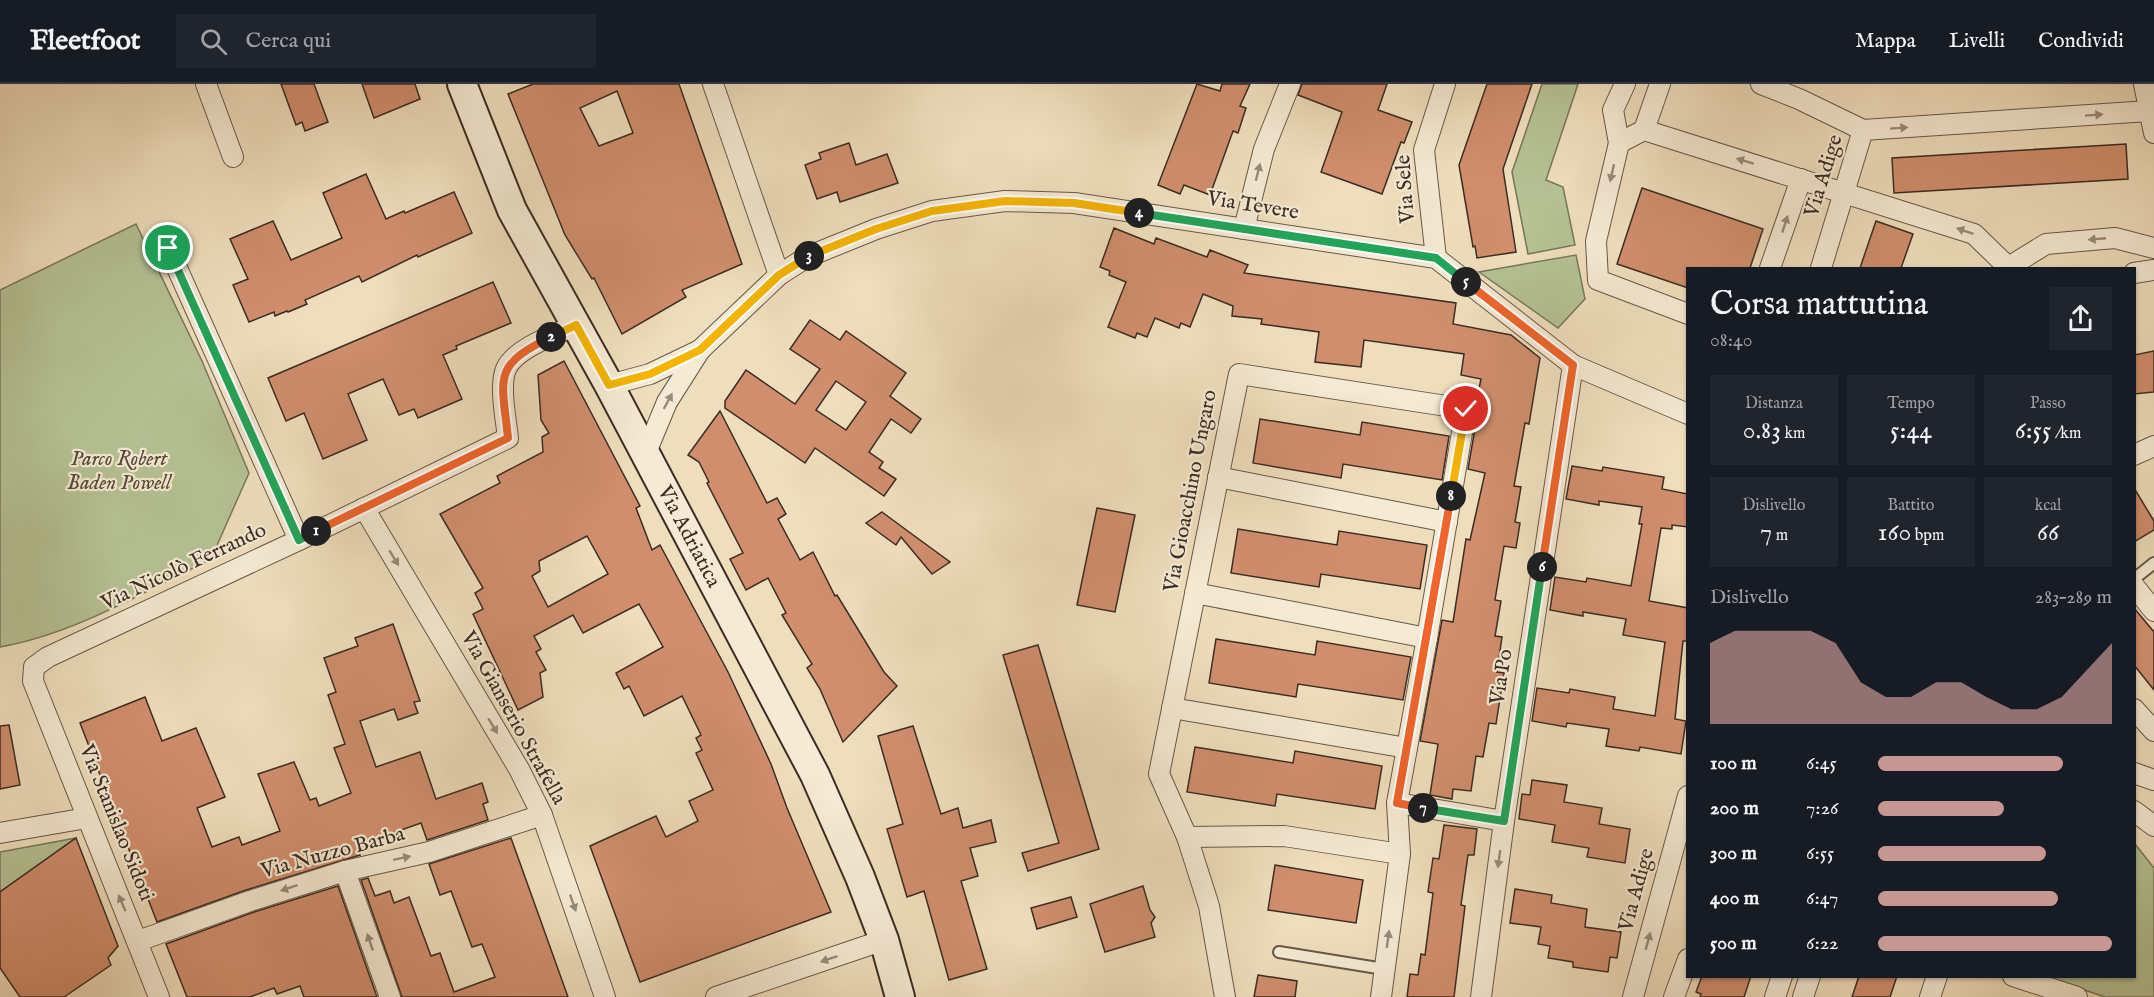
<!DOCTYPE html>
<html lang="it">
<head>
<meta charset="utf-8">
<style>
  body { margin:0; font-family:"IM FELL English",serif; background:#20242c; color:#f1f3f6; height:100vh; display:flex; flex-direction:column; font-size:22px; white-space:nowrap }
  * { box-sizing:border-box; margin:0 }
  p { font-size:20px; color:#9ea1a6 }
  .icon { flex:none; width:33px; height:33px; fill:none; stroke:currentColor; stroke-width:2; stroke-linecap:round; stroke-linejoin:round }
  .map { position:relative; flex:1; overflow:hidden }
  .panel { position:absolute; left:1686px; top:183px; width:450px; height:711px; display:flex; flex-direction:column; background:#171b24; border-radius:0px; box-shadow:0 2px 4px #0004 }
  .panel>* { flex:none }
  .pin { position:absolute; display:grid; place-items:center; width:51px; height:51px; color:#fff; margin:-26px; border:3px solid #fff; border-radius:50%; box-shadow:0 2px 6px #0007 }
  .km { position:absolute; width:30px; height:30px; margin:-15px; border-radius:50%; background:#222; color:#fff; font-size:16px; line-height:30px; text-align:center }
  .round { display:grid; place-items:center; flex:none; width:63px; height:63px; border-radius:0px; background:#20242c }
  .head { display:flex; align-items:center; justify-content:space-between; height:102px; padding:0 24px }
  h1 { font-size:33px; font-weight:600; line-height:45px }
  .stats { display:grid; grid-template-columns:repeat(3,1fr); gap:9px; height:102px; padding:6px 24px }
  .stats div { display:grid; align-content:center; border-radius:0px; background:#20242c; text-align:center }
  .stats b { font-size:26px; font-weight:600 }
  .stats small { font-size:16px; font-weight:400 }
  .stats p { font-size:16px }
  .chart { height:168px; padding:12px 24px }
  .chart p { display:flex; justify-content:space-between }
  .chart svg { width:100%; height:108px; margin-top:6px; fill:#c59692; opacity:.7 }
  ul { padding:0 24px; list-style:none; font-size:20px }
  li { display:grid; grid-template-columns:96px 72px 1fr; align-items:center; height:45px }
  li i { height:15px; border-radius:8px; background:#c59692 }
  header { display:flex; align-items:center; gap:36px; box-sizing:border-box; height:84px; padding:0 30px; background:#171b24; border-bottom:2px solid #363941 }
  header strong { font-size:28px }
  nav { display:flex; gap:33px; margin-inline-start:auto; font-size:21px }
  .search { width:420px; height:54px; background:#20242c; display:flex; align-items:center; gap:15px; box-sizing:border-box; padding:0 21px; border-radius:0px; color:#9ea1a6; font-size:22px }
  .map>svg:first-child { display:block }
  .green { fill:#b5c294; stroke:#78775c; stroke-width:1.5 }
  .building { fill:#d08e6d; stroke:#3b2c24; stroke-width:1.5; fill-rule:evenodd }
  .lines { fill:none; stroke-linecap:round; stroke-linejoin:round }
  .lane-casing { stroke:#68584a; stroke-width:14 }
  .street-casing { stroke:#68584a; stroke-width:22 }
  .secondary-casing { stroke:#3b2c24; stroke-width:32 }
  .lane { stroke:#f5ead3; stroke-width:10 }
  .street { stroke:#f5ead3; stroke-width:20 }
  .secondary { stroke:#f5ead3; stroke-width:28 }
  .oneway { fill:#988b7c }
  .split-1-casing { stroke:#fff; stroke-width:12 }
  .split-2-casing { stroke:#fff; stroke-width:12 }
  .split-3-casing { stroke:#fff; stroke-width:12 }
  .split-4-casing { stroke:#fff; stroke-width:12 }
  .split-5-casing { stroke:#fff; stroke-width:12 }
  .split-6-casing { stroke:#fff; stroke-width:12 }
  .split-7-casing { stroke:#fff; stroke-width:12 }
  .split-8-casing { stroke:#fff; stroke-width:12 }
  .split-9-casing { stroke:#fff; stroke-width:12 }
  .split-1 { stroke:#22a559; stroke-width:8 }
  .split-2 { stroke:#f0652b; stroke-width:8 }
  .split-3 { stroke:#f5b400; stroke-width:8 }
  .split-4 { stroke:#f5b400; stroke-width:8 }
  .split-5 { stroke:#22a559; stroke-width:8 }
  .split-6 { stroke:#f0652b; stroke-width:8 }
  .split-7 { stroke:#22a559; stroke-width:8 }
  .split-8 { stroke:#f0652b; stroke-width:8 }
  .split-9 { stroke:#f5b400; stroke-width:8 }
  .labels { text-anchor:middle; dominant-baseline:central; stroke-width:4.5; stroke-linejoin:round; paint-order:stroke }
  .street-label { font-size:21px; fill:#3b2c24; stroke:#f5ead3 }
  .park-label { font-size:21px; font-style:italic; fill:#534a3a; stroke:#f5ead3 }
</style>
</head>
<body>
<header>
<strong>Fleetfoot</strong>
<div class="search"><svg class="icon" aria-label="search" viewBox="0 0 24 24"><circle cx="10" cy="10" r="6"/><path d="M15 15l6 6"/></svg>Cerca qui</div>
<nav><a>Mappa</a><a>Livelli</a><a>Condividi</a></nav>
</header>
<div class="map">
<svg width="2154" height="913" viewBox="0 0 2154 913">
  <rect width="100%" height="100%" fill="#efdebc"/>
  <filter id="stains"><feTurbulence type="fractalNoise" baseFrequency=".00333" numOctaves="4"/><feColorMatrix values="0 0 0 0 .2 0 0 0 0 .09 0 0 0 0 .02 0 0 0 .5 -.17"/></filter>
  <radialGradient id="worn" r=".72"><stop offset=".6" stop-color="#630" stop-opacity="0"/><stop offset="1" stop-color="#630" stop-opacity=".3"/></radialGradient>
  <g class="green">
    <path d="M1542 0H1578L1546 96 1563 103 1575 161 1528 170 1512 88Z"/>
    <path d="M136 140 202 277 249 389 211 475C144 508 74 550 0 563V206Z"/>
    <path d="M1576 171 1585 215 1558 244 1479 188Z"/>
    <path d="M76 754 0 808V768Z"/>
    <path d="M2135 760 2154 784V913H2105L2046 893 2134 892Z"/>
  </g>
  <g class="building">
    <path d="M281 0H314L328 38 305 47 302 38 296 41Z"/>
    <path d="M362 0H415L420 15 374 34Z"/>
    <path d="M533 0H679L742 180 682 206 686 213 622 250 594 194 592 195 565 151 508 10ZM617 7 633 49 599 62 580 24Z"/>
    <path d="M1197 0 1220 7 1222 0H1250L1240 22 1246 24 1238 49 1233 47 1210 111 1184 101 1180 110 1158 101Z"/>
    <path d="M1302 0H1387L1378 26 1412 38 1404 59 1401 58 1382 110 1321 88 1342 28 1298 11Z"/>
    <path d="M1487 0H1532L1503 85 1516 168 1477 174 1475 162 1473 163 1459 81Z"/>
    <path d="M849 59 856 81 887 70 898 99 840 118 837 108 817 115 805 81 821 75 819 69Z"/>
    <path d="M2126 60 2128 95 1894 109 1892 74Z"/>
    <path d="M366 90 386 135 404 127 405 129 454 108 472 149 418 173 417 171 362 198 359 192 305 216 307 220 288 228 287 227 275 232 274 228 249 238 233 201 248 195 230 155 273 137 291 176 342 154 323 109Z"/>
    <path d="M1642 104 1763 145 1750 184H1688V204L1617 180Z"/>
    <path d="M1876 137 1913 150 1901 184H1860Z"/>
    <path d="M1114 144 1154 160 1156 154 1207 173 1210 166 1248 181 1244 189 1456 219 1453 240 1511 251 1540 274 1529 340 1525 339 1514 402 1521 403 1515 438 1520 439 1516 464 1504 462 1495 516 1501 517 1495 552 1502 553 1497 588 1504 589 1496 640 1489 639 1483 673 1476 672 1471 707 1453 705 1452 715 1430 711 1438 660 1420 657 1442 536 1453 538 1466 455 1470 456 1485 389 1468 385 1478 327 1476 319 1481 295 1461 291 1464 270 1364 256 1361 283 1315 278 1319 248 1261 240 1262 235 1232 232 1233 222 1203 210 1190 243 1181 239 1179 244 1155 234 1147 253 1137 249 1135 254 1108 243 1126 198 1109 191 1110 187 1100 183Z"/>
    <path d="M493 198 511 239 456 262 457 265 443 271 462 315 418 334 414 325 399 331 383 295 348 310 367 356 323 375 304 329 286 337 268 294Z"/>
    <path d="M810 236 840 256 846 247 906 289 890 312 921 335 911 349 891 335 869 368 883 378 879 384 896 395 884 412 815 364 805 379 725 324V317L746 286 795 320 820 285 790 265ZM836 297 866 318 846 346 816 326Z"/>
    <path d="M2154 267V308L2134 310V271Z"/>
    <path d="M564 277 640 422 636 424 652 466 660 461 728 588 771 680 787 724 831 828 640 898 590 762 656 732 666 753 698 737 689 717 713 706 696 669 702 666 696 654 701 651 682 612 644 632 629 602 624 605 616 589 663 563 639 520 583 549 573 531 534 552 541 565 536 568 546 586 540 589 543 613 518 626 473 530 483 525 475 509 483 504 440 430 500 399 497 392 543 368 542 353 549 349 541 336 538 291ZM587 452 608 490 548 523 532 492 540 487 539 477Z"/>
    <path d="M720 327 767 419 777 414 786 430 778 435 800 476 813 468 835 512 837 511 884 588 897 602 843 658 820 605 807 584 812 580 782 531 786 529 768 494 746 506 730 475 743 469 707 399 709 398 699 378 688 371Z"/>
    <path d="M1260 335 1360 351 1362 338 1449 352 1442 396 1343 380 1341 394 1253 379Z"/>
    <path d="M1572 382 1602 387 1603 383 1664 393 1662 405 1688 410V443L1672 441V445L1661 444 1649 517 1688 524V557H1683L1675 635 1686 637 1681 670 1640 663 1639 667 1606 662 1609 645 1567 639 1566 643 1532 637 1537 604 1569 609 1570 605 1615 613 1613 625 1655 632 1665 558 1623 551 1626 535 1583 528V532L1550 526 1555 493 1586 498 1587 494 1631 502 1642 440H1639L1642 423 1599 417V421L1566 415Z"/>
    <path d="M2134 404 2154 437V446L2134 458Z"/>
    <path d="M1097 424 1135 431 1115 528 1077 521Z"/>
    <path d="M882 428 905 445 950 478 932 490 901 453 896 461 866 439Z"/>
    <path d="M1238 445 1337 461 1339 447 1427 461 1420 505 1321 490 1319 503 1231 489Z"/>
    <path d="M2134 524 2154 548V606L2134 581Z"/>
    <path d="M393 540 420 617 414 618 418 629 398 636 394 625 360 637 376 683 420 668 436 715 482 699 488 718 483 720 488 736 427 756 421 739 370 757 372 764 358 768 360 771 246 806 157 838 80 639 145 613 162 657 196 644 225 713 197 724 212 763 239 753 242 761 280 747 258 690 294 678 310 716 316 714 319 722 351 709 334 664 345 660 328 611 336 608 324 574 358 562 355 554Z"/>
    <path d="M1216 555 1315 571 1317 557 1411 573 1403 616 1298 600 1296 613 1209 599Z"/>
    <path d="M1038 561 1099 765 1028 787 1022 769 1059 759 1003 571Z"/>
    <path d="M9 641 20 701 0 705V642Z"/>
    <path d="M913 642 941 730 958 724 963 744 991 736 996 758 970 764 978 792 961 797 987 885 949 896 924 807 907 813 887 745 903 740 878 652Z"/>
    <path d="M1195 663 1293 679 1295 667 1382 682 1375 725 1277 710 1275 722 1187 708Z"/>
    <path d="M1532 696 1567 701 1564 718 1602 724 1599 740 1630 745 1625 779 1587 773 1589 764 1552 758 1555 741 1519 735 1522 710 1530 711Z"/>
    <path d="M1444 741 1477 745 1474 771H1468L1461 821 1465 822 1454 913H1407L1410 890 1418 891 1421 870 1425 871 1433 809 1428 808 1433 774 1439 775Z"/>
    <path d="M76 754 118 862 108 874 111 881 64 913H20L0 884V808Z"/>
    <path d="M511 754 568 913H402L361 796 368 794 375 812 390 807 394 819 409 813 431 872 440 869 454 908 495 893 482 860 472 863 451 807 440 811 429 780Z"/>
    <path d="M1275 781 1363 796 1356 839 1268 826Z"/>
    <path d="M338 802 377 913H304L300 902 277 910 274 904 250 913H187L166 860 254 828Z"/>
    <path d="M1143 802 1150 826 1155 833 1151 839 1155 853 1105 868 1090 820Z"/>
    <path d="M1515 805 1552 811 1551 819 1587 825 1585 843 1621 848 1617 874 1610 873 1608 888 1573 883V878L1548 874 1550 862 1538 860 1541 843 1510 839Z"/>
    <path d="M1071 813 1077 833 1037 845 1031 824Z"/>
    <path d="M1258 891 1297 897 1295 913H1254Z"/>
    <path d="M1702 892H1751L1744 913H1700L1701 910 1696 908Z"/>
    <path d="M1859 892H1897L1890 913H1852Z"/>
  </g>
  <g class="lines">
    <g class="lane-casing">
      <g id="lane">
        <path d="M2134 495 2154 479"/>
        <path d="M1279 868 1384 885"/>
      </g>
    </g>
    <g class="street-casing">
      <g id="street">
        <path d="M206 0 233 73"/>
        <path d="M713 0 779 191"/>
        <path d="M1660 0 1644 46 1619 59 1596 157 1598 196 1688 230"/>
        <path d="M1761 0 1799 15 1863 46"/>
        <path d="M2144 0 2154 49"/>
        <path d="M1644 46 1974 150 2009 184"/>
        <path d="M1619 59 1613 26 1625 0"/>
        <path d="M1244 145 1264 65 1290 0"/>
        <path d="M168 164 299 456"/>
        <path d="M1436 174 1424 66 1445 0"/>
        <path d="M1770 184 1801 95"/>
        <path d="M1821 184 1863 46 2149 27"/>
        <path d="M2007 184 2046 160 2115 154 2154 164"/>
        <path d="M2134 189 2154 186"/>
        <path d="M609 301 650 290 700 266"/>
        <path d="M645 371 667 318 700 266 779 191 807 173 876 145 932 127 1005 117 1074 119 1436 174 1573 281 1688 330"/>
        <path d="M2134 371 2154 362"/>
        <path d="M1218 393 1447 438"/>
        <path d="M364 424 519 685 542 731 605 913"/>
        <path d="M2134 502 2154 527"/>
        <path d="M1195 509 1427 554"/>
        <path d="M1172 624 1407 664"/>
        <path d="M2134 625 2154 647"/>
        <path d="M2134 689 2154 696"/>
        <path d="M1397 719 1504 737"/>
        <path d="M2134 727 2154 742"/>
        <path d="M0 749 87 734"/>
        <path d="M1187 753 1284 752 1400 770"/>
        <path d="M345 787 390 913"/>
        <path d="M138 857 250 817 345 787 429 768 542 731"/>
        <path d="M2013 892 2077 913"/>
        <path d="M159 913 33 597 34 583 48 573 299 456 508 354C506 335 499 302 506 285 515 264 557 250 576 241"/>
        <path d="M716 913 884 856"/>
        <path d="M1225 913 1209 822 1187 753 1159 690 1239 290 1466 325 1427 554 1397 719 1400 770 1381 913"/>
        <path d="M1481 913 1504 737 1573 281"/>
        <path d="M1633 913 1688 712"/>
        <path d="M1674 913 1688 875"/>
        <path d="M1775 913 1782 892"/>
        <path d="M1803 913 1810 892"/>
        <path d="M1930 913 1937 892"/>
      </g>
    </g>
    <g class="secondary-casing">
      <g id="secondary">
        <path id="s1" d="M462 0 512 126 609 301 815 691 860 793 884 856 900 913"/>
      </g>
    </g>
    <use href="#lane" class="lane"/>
    <use href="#street" class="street"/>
    <use href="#secondary" class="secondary"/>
  </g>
  <defs><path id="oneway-solid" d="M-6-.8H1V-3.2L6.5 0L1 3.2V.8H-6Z" transform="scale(1.5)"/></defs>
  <g class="oneway">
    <use href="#oneway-solid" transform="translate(2094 31) rotate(-4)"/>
    <use href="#oneway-solid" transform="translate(1899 44) rotate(-4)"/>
    <use href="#oneway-solid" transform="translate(1745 77) rotate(-163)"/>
    <use href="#oneway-solid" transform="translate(1258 88) rotate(-76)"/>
    <use href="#oneway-solid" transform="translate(1612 89) rotate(103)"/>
    <use href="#oneway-solid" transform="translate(1785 140) rotate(-72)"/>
    <use href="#oneway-solid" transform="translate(1965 147) rotate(-161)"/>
    <use href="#oneway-solid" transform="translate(2097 155) rotate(175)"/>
    <use href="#oneway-solid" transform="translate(668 317) rotate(-62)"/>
    <use href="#oneway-solid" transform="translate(394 474) rotate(59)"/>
    <use href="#oneway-solid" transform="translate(493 642) rotate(59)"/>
    <use href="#oneway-solid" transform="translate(402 774) rotate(-12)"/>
    <use href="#oneway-solid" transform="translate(1499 775) rotate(98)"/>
    <use href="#oneway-solid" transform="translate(289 804) rotate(162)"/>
    <use href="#oneway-solid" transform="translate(122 819) rotate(-113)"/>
    <use href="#oneway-solid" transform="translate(573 819) rotate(71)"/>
    <use href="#oneway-solid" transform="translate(1388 855) rotate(-82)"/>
    <use href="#oneway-solid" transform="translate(1648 857) rotate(-75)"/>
    <use href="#oneway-solid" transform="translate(370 858) rotate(-109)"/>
    <use href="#oneway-solid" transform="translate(829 875) rotate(161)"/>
  </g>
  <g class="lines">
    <g class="split-1-casing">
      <path id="split-1" d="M168 164 299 456 316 447"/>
    </g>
    <g class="split-2-casing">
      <path id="split-2" d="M316 447 508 354C502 294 491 282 551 253"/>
    </g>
    <g class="split-3-casing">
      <path id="split-3" d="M551 253 576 241 609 301 650 290 700 266 779 191 809 172"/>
    </g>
    <g class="split-4-casing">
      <path id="split-4" d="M809 172 876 145 932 127 1005 117 1074 119 1139 129"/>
    </g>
    <g class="split-5-casing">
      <path id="split-5" d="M1139 129 1436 174 1466 198"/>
    </g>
    <g class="split-6-casing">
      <path id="split-6" d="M1466 198 1573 281 1542 483"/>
    </g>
    <g class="split-7-casing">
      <path id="split-7" d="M1423 724 1504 737 1542 483"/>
    </g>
    <g class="split-8-casing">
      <path id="split-8" d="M1423 724 1397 719 1451 412"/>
    </g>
    <g class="split-9-casing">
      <path id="split-9" d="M1451 412 1466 325"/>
    </g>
    <use href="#split-1" class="split-1"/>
    <use href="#split-2" class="split-2"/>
    <use href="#split-3" class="split-3"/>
    <use href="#split-4" class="split-4"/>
    <use href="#split-5" class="split-5"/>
    <use href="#split-6" class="split-6"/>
    <use href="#split-7" class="split-7"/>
    <use href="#split-8" class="split-8"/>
    <use href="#split-9" class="split-9"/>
  </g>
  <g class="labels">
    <g class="street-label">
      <text transform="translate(1824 92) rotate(-73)">Via Adige</text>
      <text transform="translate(1406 105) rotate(-94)">Via Sele</text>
      <text transform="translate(1253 122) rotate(9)">Via Tevere</text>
      <text transform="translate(1191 407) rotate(-79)">Via Gioacchino Ungaro</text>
      <text stroke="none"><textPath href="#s1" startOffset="507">Via Adriatica</textPath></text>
      <text transform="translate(184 483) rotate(-25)">Via Nicolò Ferrando</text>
      <text transform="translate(1502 593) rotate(-81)">Via Po</text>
      <text transform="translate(513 634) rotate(61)">Via Gianserio Strafella</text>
      <text transform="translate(116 739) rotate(68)">Via Stanislao Sidoti</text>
      <text transform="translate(333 769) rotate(-15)">Via Nuzzo Barba</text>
      <text transform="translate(1637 806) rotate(-75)">Via Adige</text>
    </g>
    <g class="park-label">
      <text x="119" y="375">Parco Robert<tspan x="119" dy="24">Baden Powell</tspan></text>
    </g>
  </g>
  <rect width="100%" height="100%" filter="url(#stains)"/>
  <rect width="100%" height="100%" fill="url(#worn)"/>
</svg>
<div class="pin" style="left:168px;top:164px;background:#1e9e55"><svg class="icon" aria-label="arrive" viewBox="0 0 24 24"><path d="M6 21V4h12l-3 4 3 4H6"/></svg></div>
<div class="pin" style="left:1466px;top:325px;background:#d93025"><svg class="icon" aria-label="check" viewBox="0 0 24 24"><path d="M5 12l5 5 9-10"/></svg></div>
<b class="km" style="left:316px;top:447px">1</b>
<b class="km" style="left:551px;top:253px">2</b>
<b class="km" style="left:809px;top:172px">3</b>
<b class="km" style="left:1139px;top:129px">4</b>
<b class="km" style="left:1466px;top:198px">5</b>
<b class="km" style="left:1542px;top:483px">6</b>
<b class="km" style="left:1423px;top:724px">7</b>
<b class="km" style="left:1451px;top:412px">8</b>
<section class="panel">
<div class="head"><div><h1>Corsa mattutina</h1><p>08:40</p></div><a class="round"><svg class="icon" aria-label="share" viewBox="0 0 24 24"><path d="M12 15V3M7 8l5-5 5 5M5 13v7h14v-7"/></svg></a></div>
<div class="stats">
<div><p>Distanza</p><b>0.83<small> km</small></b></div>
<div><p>Tempo</p><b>5:44</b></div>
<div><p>Passo</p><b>6:55<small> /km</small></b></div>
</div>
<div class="stats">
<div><p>Dislivello</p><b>7<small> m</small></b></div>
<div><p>Battito</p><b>160<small> bpm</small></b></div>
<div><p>kcal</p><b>66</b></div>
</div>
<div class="chart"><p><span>Dislivello</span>283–289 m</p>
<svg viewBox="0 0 160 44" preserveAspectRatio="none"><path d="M0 44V11L10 6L20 6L30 6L40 6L50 11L60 27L70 33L80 33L90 27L100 27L110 33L120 38L130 38L140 33L150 22L160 11V44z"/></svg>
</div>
<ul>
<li><b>100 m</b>6:45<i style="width:79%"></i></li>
<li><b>200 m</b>7:26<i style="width:54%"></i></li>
<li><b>300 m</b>6:55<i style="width:72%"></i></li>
<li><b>400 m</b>6:47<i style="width:77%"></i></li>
<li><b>500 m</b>6:22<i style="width:100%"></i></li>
</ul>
</section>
</div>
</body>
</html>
